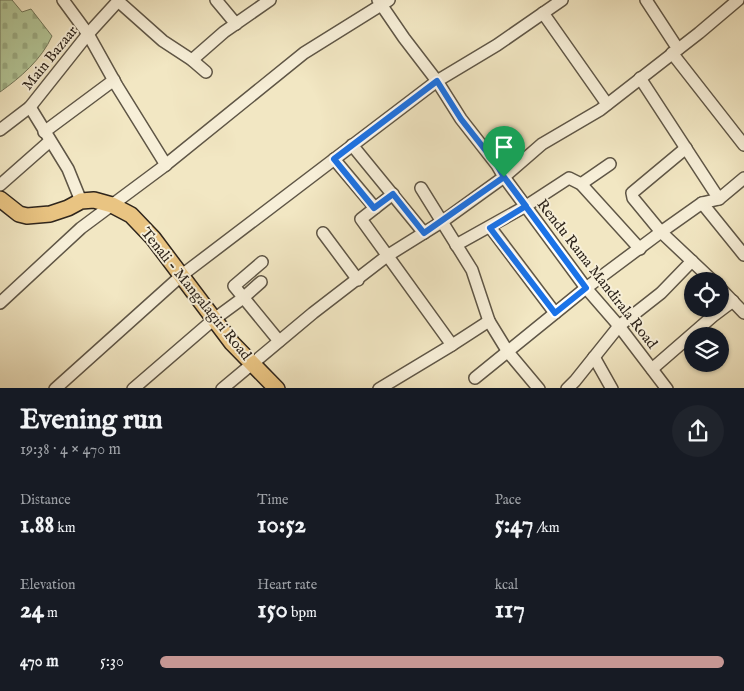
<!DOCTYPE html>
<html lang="en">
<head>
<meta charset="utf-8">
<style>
  body { margin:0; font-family:"IM FELL English",serif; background:#20242c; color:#f1f3f6; height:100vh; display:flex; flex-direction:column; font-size:19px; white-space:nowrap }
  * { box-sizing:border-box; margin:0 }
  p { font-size:16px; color:#9ea1a6 }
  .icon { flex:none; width:28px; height:28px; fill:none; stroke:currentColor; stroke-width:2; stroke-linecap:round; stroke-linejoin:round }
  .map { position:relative; height:388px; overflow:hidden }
  .details { display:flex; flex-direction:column; background:#171b24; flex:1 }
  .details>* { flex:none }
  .tools { position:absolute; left:684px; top:272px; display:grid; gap:10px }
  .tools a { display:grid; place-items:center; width:45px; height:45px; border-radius:50%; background:#171b24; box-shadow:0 1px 4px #0004; font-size:25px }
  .pin { position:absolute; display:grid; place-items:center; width:42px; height:42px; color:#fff; margin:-51px -21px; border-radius:50% 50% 50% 0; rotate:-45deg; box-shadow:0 0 5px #0007 }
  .pin .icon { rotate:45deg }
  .round { display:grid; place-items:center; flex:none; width:52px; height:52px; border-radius:26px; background:#20242c }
  .summary { display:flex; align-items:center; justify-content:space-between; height:85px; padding:0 20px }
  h1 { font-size:28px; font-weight:800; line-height:38px }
  .stats { display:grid; grid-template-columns:repeat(3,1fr); gap:8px; height:85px; padding:5px 20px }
  .stats div { display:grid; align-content:center }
  .stats b { font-size:25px; font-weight:800 }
  .stats small { font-size:14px; font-weight:400 }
  .stats p { font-size:14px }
  ul { padding:0 20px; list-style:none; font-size:16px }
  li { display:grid; grid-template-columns:80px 60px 1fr; align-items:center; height:38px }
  li i { height:12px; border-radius:6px; background:#c59692 }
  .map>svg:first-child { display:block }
  .cemetery { fill:url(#cemetery-stones); stroke:#71765a }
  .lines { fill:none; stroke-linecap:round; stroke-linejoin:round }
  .minor-casing { stroke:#5f5646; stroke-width:14 }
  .major-casing { stroke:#2e251c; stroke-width:18 }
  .minor { stroke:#f7efd8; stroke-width:11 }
  .major { stroke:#e9c482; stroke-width:15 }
  .route-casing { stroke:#fff; stroke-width:10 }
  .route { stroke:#1a73e8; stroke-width:6 }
  .labels { text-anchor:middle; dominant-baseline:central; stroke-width:4; stroke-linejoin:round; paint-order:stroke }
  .street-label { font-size:15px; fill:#2e251c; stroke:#f7efd8 }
</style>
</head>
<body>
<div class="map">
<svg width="744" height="389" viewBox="0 0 744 389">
  <defs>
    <pattern id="cemetery-stones" width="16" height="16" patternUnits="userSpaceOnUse" patternTransform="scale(1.25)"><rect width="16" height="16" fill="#b4c798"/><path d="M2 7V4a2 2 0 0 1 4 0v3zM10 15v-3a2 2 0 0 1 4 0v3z" fill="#9bab82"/></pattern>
  </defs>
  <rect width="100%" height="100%" fill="#f2e7c3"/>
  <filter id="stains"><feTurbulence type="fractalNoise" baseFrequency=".004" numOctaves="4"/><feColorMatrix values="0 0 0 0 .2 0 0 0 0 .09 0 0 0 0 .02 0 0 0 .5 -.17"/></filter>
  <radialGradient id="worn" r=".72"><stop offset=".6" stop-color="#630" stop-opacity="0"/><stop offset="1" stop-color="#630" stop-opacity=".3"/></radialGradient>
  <path class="cemetery" d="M0 0H12L22 12 31 9 52 36C42 59 20 78 0 92Z"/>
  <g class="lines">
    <g class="minor-casing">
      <g id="minor">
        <path d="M63 0 88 34 117 86 166 165"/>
        <path d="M216 0 236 24"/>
        <path d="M378 0 404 38 437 81 461 119 497 165 504 177 586 288 619 326 667 389"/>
        <path d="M646 0 678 49"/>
        <path d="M118 1 163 41 192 60 206 72"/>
        <path d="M543 13 607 104"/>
        <path d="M672 53 744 145"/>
        <path d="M192 60 224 32 270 0"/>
        <path d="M640 78 719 199 744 178"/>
        <path d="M30 107 68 169 81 201"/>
        <path d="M0 130 30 107 88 34 119 0"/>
        <path d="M44 132 114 80"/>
        <path d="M352 145 424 233"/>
        <path d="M686 148 632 193 633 198 661 232 713 281"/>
        <path d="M334 159 375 208"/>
        <path d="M581 184 610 164"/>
        <path d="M0 185 50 141"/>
        <path d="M421 188 472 270 489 321"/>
        <path d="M393 194 361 219 452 345 489 321 508 352 539 389"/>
        <path d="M702 203 744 255"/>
        <path d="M490 227 555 313"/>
        <path d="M323 233 358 280"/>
        <path d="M456 245 526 206 569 178 581 184 640 249"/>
        <path d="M262 262 234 286 279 341"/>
        <path d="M720 288 744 313"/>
        <path d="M0 303 81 228 163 167 304 53 389 0"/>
        <path d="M594 357 612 389"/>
        <path d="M652 369 713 316 733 301"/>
        <path d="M475 378 586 288 661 232 702 203 719 199"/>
        <path d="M55 389 182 275 437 81 497 45 562 0"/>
        <path d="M133 389 213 320 243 298 261 282"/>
        <path d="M222 389 313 313 387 256 443 221 504 177 542 144 600 110 699 33 738 0"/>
        <path d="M379 389 452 345"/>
        <path d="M567 389 575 381 619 326 661 293 692 261"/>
      </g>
    </g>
    <g class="major-casing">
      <path id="major" d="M0 199 19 214 27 216 50 214 68 208 81 201 94 200 112 205 131 215 153 238 232 343 277 389"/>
    </g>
    <use href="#minor" class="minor"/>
    <use href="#major" class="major"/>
  </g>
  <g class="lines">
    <g class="route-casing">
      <path id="route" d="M504 177 424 233 393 194 374 208 334 159 437 81 461 119 497 165 504 177 586 288 555 313 490 228 526 206 504 177"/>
    </g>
    <use href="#route" class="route"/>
  </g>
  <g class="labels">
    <g class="street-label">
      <text transform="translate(50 58) rotate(-51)">Main Bazaar</text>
      <text transform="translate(597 274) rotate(52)">Rendu Rama Mandirala Road</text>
      <text transform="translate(196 294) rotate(51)">Tenali - Mangalagiri Road</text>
    </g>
  </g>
  <rect width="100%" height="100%" filter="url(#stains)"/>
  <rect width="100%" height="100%" fill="url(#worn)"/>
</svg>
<div class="tools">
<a><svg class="icon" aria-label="locate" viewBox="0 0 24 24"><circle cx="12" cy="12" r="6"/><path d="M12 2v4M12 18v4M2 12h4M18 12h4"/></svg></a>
<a><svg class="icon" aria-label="layers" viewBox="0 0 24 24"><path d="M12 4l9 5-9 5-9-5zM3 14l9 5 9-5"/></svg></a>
</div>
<div class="pin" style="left:504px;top:177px;background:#1e9e55"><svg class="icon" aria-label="arrive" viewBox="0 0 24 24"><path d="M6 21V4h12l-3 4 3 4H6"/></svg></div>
</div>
<section class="details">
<div class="summary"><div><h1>Evening run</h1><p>19:38 · 4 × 470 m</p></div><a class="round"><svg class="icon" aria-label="share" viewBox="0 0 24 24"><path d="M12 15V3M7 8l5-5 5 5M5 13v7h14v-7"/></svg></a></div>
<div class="stats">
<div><p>Distance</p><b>1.88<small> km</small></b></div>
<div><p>Time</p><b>10:52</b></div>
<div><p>Pace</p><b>5:47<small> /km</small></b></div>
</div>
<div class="stats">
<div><p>Elevation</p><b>24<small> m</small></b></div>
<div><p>Heart rate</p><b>150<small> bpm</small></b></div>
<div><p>kcal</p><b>117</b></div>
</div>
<ul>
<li><b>470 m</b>5:30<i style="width:100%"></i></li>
</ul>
</section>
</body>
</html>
